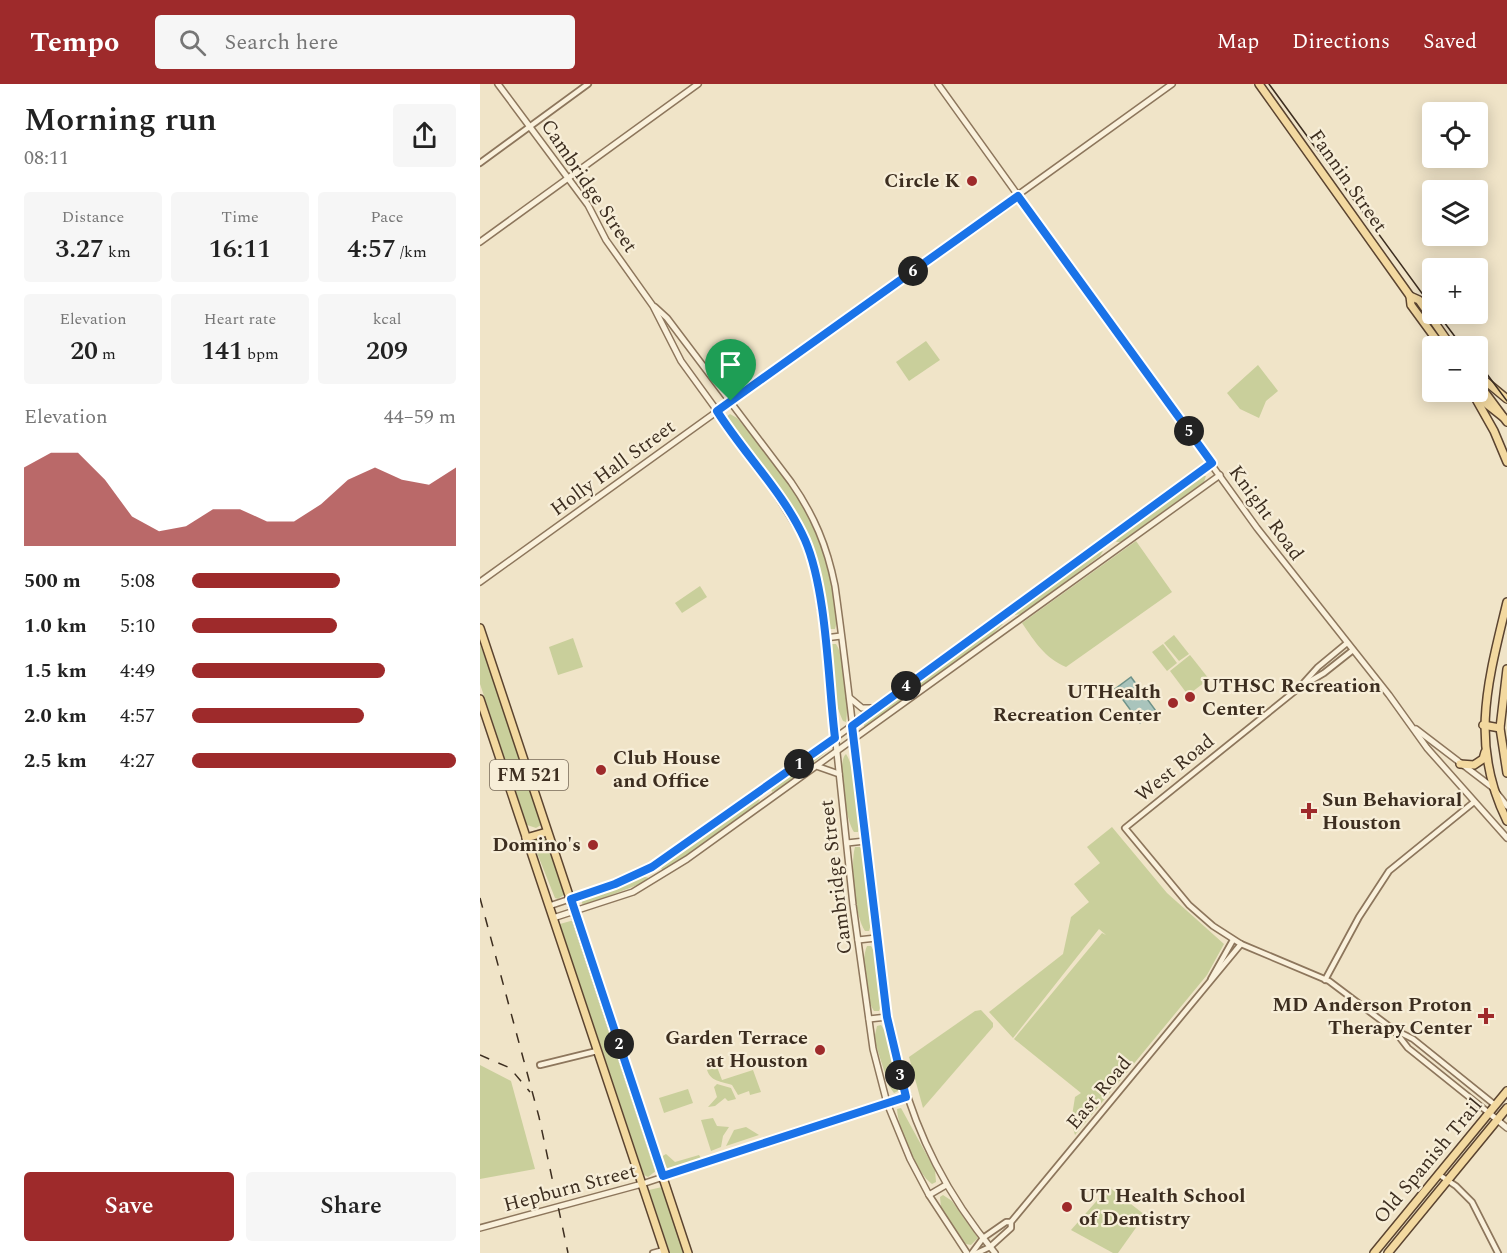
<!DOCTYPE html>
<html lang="en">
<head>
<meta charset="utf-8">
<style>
  body { margin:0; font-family:Spectral,serif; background:#f6f6f6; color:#222; height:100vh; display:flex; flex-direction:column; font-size:22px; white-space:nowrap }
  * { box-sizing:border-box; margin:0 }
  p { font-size:20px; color:#767676 }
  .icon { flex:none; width:33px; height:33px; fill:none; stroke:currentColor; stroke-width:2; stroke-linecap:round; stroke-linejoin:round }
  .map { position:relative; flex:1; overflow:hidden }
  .sheet { display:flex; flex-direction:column; background:#fff; width:480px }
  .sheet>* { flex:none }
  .buttons { position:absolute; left:942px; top:18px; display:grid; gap:12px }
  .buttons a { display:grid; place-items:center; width:66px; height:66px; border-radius:6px; background:#fff; box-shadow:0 3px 15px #0003; font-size:30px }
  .pin { position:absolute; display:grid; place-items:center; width:51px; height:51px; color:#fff; margin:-62px -26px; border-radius:50% 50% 50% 0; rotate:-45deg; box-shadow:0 0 6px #0007 }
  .pin .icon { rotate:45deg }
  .km { position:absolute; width:30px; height:30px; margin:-15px; border-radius:50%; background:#222; color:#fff; font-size:16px; line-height:30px; text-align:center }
  .round { display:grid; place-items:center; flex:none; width:63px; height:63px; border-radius:6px; background:#f6f6f6 }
  .overview { display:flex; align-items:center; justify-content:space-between; height:102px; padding:0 24px }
  h1 { font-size:33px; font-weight:600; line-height:45px }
  .metrics { display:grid; grid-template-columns:repeat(3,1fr); gap:9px; height:102px; padding:6px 24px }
  .metrics div { display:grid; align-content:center; border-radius:6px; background:#f6f6f6; text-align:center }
  .metrics b { font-size:26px; font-weight:600 }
  .metrics small { font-size:16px; font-weight:400 }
  .metrics p { font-size:16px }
  .chart { height:168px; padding:12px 24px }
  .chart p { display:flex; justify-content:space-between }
  .chart svg { width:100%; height:108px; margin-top:6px; fill:#9e2a2b; opacity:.7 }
  .button { display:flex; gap:12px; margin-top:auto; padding:12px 24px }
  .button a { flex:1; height:69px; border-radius:6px; background:#9e2a2b; color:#fff; font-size:24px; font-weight:600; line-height:69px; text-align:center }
  .button a+a { background:#f6f6f6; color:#222 }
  ul { padding:0 24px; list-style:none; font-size:20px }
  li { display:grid; grid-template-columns:96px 72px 1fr; align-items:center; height:45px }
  li i { height:15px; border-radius:8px; background:#9e2a2b }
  header { display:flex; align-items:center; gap:36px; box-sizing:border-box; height:84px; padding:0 30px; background:#9e2a2b; color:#fff }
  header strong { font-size:28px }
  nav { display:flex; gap:33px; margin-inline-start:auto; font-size:21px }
  .search { width:420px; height:54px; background:#f6f6f6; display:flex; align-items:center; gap:15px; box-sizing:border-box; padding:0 21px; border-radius:6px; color:#767676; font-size:22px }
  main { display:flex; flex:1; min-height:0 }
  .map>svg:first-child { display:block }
  .green { fill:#c9cf9b }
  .water { fill:#a9c4bc; stroke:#6f938a; stroke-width:1.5 }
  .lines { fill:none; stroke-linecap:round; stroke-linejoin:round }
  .minor-casing { stroke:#8d765c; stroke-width:8 }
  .tertiary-casing { stroke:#8d765c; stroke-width:8 }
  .primary-casing { stroke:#5b4430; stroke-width:10 }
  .minor { stroke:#faf1dc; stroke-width:4.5 }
  .tertiary { stroke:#faf1dc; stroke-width:5 }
  .primary { stroke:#f3d9a0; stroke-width:7 }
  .tram { stroke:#3d2e20; stroke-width:1.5 }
  .rail { stroke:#3d2e20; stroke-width:1.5; stroke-dasharray:10 10; stroke-linecap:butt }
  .route-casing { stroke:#fff; stroke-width:12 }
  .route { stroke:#1a73e8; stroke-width:8 }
  .poi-dot { fill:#9e2a2b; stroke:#f7eed8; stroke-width:2 }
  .labels { text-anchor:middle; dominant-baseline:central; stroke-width:4.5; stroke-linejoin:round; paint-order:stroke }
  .shield { fill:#f7eed8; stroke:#756857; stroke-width:1.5 }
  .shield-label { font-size:18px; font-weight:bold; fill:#3d2e20 }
  .poi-label { font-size:20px; font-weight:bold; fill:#3d2e20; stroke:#f7eed8; text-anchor:end }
  .street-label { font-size:20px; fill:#3d2e20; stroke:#f7eed8 }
</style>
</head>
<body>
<header>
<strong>Tempo</strong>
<div class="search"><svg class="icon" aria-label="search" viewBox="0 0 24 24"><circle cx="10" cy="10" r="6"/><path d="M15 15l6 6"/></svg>Search here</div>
<nav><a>Map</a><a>Directions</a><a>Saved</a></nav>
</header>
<main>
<section class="sheet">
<div class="overview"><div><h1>Morning run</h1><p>08:11</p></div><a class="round"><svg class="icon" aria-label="share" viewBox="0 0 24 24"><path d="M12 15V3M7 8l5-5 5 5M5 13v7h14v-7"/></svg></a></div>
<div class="metrics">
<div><p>Distance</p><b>3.27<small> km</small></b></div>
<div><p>Time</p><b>16:11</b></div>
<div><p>Pace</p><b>4:57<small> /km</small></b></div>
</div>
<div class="metrics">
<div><p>Elevation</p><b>20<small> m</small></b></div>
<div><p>Heart rate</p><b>141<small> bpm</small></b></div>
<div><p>kcal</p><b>209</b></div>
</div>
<div class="chart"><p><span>Elevation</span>44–59 m</p>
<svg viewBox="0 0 160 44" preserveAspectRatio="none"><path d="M0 44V12L10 6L20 6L30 17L40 32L50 38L60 36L70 29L80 29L90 34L100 34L110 27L120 17L130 12L140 17L150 19L160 12V44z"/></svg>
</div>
<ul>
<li><b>500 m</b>5:08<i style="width:56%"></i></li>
<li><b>1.0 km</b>5:10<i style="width:55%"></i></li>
<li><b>1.5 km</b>4:49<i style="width:73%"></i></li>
<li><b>2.0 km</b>4:57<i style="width:65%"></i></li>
<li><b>2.5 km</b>4:27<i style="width:100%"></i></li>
</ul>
<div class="button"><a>Save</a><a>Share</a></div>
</section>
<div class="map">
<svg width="1027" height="1169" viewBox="0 0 1027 1169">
  <rect width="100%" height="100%" fill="#f0e4c8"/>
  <g class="green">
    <path d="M446 257 460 276 429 297 416 278Z"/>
    <path d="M778 281 798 307 786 317 779 334 760 325 747 309Z"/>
    <path d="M250 330 257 334C302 385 344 439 353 508 355 520 359 533 355 545H350L346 540C338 512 339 483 327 455 308 412 273 377 247 337L246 333Z"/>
    <path d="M719 392H726L724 398 641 458H636L639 453Z"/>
    <path d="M656 457 692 508 586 583C565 574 555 558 542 539Z"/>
    <path d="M623 467 620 472 542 530 535 531 536 526 615 469Z"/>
    <path d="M220 502 227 513 202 529 195 519Z"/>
    <path d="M517 540H523L512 551 385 643 383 640Z"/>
    <path d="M694 551 709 570 699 577 684 559Z"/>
    <path d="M93 554 103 583 78 591 69 563Z"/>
    <path d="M351 560H356C366 576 369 619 366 638L363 637C355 622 346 576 351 560Z"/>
    <path d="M683 560 697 579 687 587 672 568Z"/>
    <path d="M0 561 13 592 61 736V741L56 744 47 741 0 600Z"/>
    <path d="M710 571 729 595 708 611 690 587Z"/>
    <path d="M345 665 346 668 303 703 292 708 291 704Z"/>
    <path d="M366 670C375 684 383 732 378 748H374C366 738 356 677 366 670Z"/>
    <path d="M277 714 280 716 274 723 190 784 182 786 181 784 187 778Z"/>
    <path d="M632 743 687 809 744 860 727 891 595 1051 591 1038 595 1013 601 1009 534 955 622 849 626 851 619 845 533 954 509 928 583 870 591 833 609 818 594 800 620 779 607 763Z"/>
    <path d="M61 753 68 756 85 810 78 815 75 814 53 759 56 754Z"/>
    <path d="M375 763H380C388 774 395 833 389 847H385C375 834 370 779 375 763Z"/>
    <path d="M162 792 169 794 165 798 103 822 101 815Z"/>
    <path d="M94 836 177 1086 168 1093 164 1091 80 840Z"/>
    <path d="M387 862H391C401 877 405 910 399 927H394C384 912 380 879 387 862Z"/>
    <path d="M501 926 513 939V943L443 1024 429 973 495 927Z"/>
    <path d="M401 941 407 950 419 999 418 1007 414 1009 409 1002 394 955 397 942Z"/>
    <path d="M0 981 31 997 55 1085 0 1095Z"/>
    <path d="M237 983 242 996 273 986 281 1008 270 1011 269 1007 258 1011 252 1001C241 997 231 998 227 986Z"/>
    <path d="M237 1000 251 1004 256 1015 248 1017 245 1014 235 1022 228 1023 237 1013 234 1003Z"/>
    <path d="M208 1005 213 1019 184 1029 179 1014Z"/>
    <path d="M421 1024 455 1086 456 1098 452 1100C436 1089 418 1044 417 1025Z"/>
    <path d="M233 1034 237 1042 249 1043 243 1052 241 1063 231 1067 221 1036Z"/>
    <path d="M266 1043 279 1051 246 1062 254 1046Z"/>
    <path d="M186 1070 195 1078 219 1071 222 1076 188 1086 181 1073Z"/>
    <path d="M182 1103 183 1104 205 1169H190L169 1106Z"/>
    <path d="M629 1103 665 1131 638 1169H633L591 1146Z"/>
    <path d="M463 1111 472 1117 498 1154 491 1161 486 1160 461 1124 460 1113Z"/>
  </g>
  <path class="water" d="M651 593 676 627 660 639 635 605Z"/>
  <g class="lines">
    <g class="minor-casing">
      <g id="minor">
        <path d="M0 79 108 0"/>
        <path d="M867 559 838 583 820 603 645 744 709 821 733 842 761 860 849 897 914 946 928 964 1009 1029"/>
        <path d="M822 602 844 589 873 566"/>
        <path d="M731 895 753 856"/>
        <path d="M845 896 879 833 909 787 994 718"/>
        <path d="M917 947 933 955 1015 1021"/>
        <path d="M60 981 117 967"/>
        <path d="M958 1090 976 1102 992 1118 1018 1169"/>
        <path d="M173 1169 184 1166"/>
        <path d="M492 1169 503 1154 526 1138H531"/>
        <path d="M497 1169 510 1163 531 1144V1138L761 860"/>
      </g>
    </g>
    <g class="tertiary-casing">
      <g id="tertiary">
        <path d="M18 0 108 121 126 156 173 222 201 277 288 397 325 456 336 494 345 554 373 821 393 965 407 1019 430 1075 449 1111 487 1169"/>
        <path d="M458 0 777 444 909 611 947 664 1027 754"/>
        <path d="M0 158 218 0"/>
        <path d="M175 223 187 234 311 398C334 431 347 462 355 502 367 587 376 672 386 758 403 917 408 1040 515 1169"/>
        <path d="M0 498 692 0"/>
        <path d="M345 554 361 552"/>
        <path d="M370 614 382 624H395"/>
        <path d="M936 645 1012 703 1027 722"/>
        <path d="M339 683 359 690"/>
        <path d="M367 759 385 757"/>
        <path d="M69 822 135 800 172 783 344 662 732 379"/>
        <path d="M73 834 153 808 207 775 740 391"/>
        <path d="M378 856 396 854"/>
        <path d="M389 935 407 933"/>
        <path d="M1009 1029 1027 1044"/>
        <path d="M449 1111 466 1101"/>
        <path d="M0 1144 162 1100 426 1013"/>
      </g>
    </g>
    <g class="primary-casing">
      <g id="primary">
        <path d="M779 0 930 212 931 221 961 262"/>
        <path d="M930 212 939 216 971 262"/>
        <path d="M998 291 1027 315"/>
        <path d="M998 299 1027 338"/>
        <path d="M992 308 1014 347 1027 378"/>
        <path d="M999 314 1023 333"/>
        <path d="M1027 518C1008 597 989 660 1027 737"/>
        <path d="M0 544 208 1169"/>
        <path d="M1027 585 1020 644 1027 689"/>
        <path d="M0 615 185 1169"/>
        <path d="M1003 641 1020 644"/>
        <path d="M980 680 994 681 1003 675 1005 668"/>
        <path d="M46 754 67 748"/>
        <path d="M894 1169 1027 1007"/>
        <path d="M908 1169 1027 1024"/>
      </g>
    </g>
    <use href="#minor" class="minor"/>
    <use href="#tertiary" class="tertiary"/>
    <use href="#primary" class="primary"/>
    <g class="tram">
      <path d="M789 0 952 223"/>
      <path d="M958 230 982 262"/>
      <path d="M998 278 1027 317"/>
    </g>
    <g class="rail">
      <path d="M0 814 59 1033 88 1169"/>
      <path d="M0 971 30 984 50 1008"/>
    </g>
  </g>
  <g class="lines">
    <g class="route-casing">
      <path id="route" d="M538 112 732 379 372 642 407 933 426 1013 183 1092 91 815 135 800 172 783 355 654C348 597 347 507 325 456 304 409 264 370 237 327Z"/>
    </g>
    <use href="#route" class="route"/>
  </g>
  <g class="poi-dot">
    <circle cx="492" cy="97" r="6"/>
    <circle cx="710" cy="613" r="6"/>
    <circle cx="693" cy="619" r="6"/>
    <circle cx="121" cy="686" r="6"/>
    <path d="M826 718h6v6h6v6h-6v6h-6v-6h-6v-6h6z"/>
    <circle cx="113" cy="761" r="6"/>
    <path d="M1003 923h6v6h6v6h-6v6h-6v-6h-6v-6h6z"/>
    <circle cx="340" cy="966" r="6"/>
    <circle cx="587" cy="1123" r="6"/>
  </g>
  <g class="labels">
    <rect class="shield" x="10" y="676" width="78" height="30" rx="4.5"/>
    <g class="shield-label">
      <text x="49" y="691">FM 521</text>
    </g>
    <g class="poi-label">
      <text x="480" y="97">Circle K</text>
      <text x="722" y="602" text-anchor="start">UTHSC Recreation<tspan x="722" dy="23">Center</tspan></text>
      <text x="681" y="608">UTHealth<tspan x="681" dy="23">Recreation Center</tspan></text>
      <text x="133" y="674" text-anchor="start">Club House<tspan x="133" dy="23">and Office</tspan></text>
      <text x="842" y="716" text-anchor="start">Sun Behavioral<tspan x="842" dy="23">Houston</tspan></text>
      <text x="101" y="761">Domino's</text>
      <text x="992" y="921">MD Anderson Proton<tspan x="992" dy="23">Therapy Center</tspan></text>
      <text x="328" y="954">Garden Terrace<tspan x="328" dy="23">at Houston</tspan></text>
      <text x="599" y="1112" text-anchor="start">UT Health School<tspan x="599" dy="23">of Dentistry</tspan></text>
    </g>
    <g class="street-label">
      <text transform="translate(868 97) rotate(55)">Fannin Street</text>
      <text transform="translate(109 102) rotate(56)">Cambridge Street</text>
      <text transform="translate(133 384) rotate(-36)">Holly Hall Street</text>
      <text transform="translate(786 429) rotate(54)">Knight Road</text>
      <text transform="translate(695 684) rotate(-39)">West Road</text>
      <text transform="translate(356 793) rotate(-97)">Cambridge Street</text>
      <text transform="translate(619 1009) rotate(-50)">East Road</text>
      <text transform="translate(948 1077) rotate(-50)">Old Spanish Trail</text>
      <text transform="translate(90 1104) rotate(-15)">Hepburn Street</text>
    </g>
  </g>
</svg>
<div class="buttons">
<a><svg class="icon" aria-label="locate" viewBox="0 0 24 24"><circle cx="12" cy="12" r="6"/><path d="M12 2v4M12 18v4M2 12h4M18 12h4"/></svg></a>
<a><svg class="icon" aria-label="layers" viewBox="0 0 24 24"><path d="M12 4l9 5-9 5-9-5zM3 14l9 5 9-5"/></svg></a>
<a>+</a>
<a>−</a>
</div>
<div class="pin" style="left:251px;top:317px;background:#1e9e55"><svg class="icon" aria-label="arrive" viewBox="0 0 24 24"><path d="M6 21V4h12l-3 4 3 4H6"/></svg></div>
<b class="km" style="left:319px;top:680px">1</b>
<b class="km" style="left:139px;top:960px">2</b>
<b class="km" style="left:420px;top:991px">3</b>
<b class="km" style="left:426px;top:602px">4</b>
<b class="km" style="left:709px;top:347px">5</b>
<b class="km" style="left:433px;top:187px">6</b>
</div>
</main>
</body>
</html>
